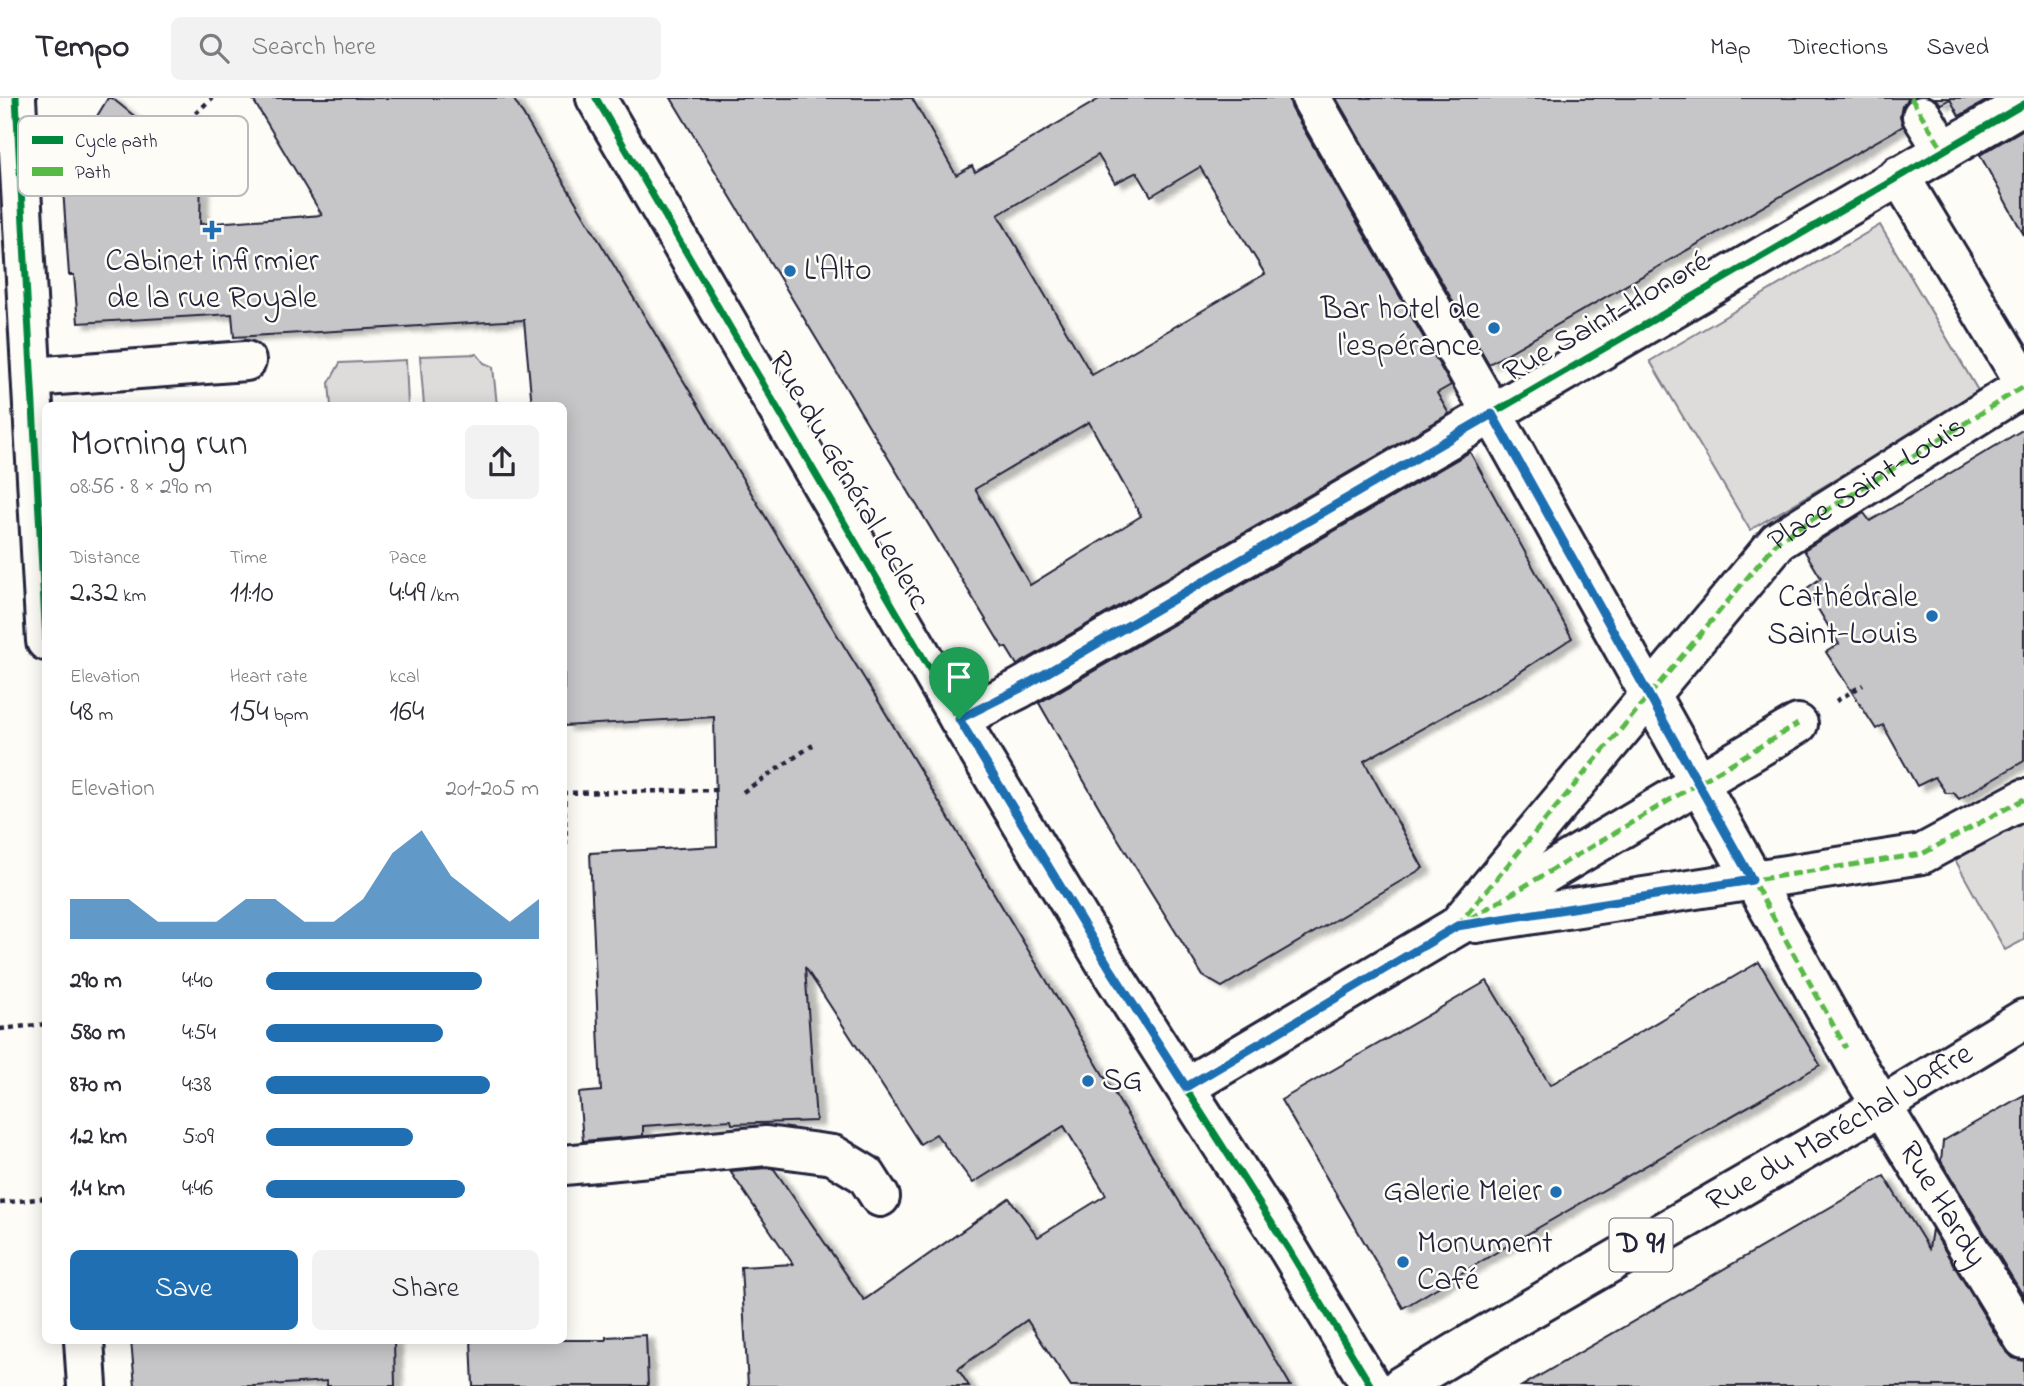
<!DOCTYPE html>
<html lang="en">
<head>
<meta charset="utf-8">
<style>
  body { margin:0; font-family:"Indie Flower",sans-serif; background:#f2f2f3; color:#2b2b33; height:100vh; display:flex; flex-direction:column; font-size:26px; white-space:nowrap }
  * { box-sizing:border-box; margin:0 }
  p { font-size:23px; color:#7c7c81 }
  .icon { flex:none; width:38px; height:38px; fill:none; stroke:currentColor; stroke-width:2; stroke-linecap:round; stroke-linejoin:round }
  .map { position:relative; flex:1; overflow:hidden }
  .drawer { position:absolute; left:42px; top:304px; width:525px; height:942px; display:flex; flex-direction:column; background:#fff; border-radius:10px; box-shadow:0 4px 18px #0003 }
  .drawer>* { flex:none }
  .pin { position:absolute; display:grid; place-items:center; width:60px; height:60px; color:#fff; margin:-72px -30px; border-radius:50% 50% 50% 0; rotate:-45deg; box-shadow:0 0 7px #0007 }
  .pin .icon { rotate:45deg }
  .round { display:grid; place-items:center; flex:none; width:74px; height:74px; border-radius:10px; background:#f2f2f3 }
  .overview { display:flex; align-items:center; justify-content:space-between; height:119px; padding:0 28px }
  h1 { font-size:38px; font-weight:600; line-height:52px }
  .stats { display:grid; grid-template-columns:repeat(3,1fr); gap:10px; height:119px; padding:7px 28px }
  .stats div { display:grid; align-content:center }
  .stats b { font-size:30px; font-weight:600 }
  .stats small { font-size:19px; font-weight:400 }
  .stats p { font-size:19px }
  .chart { height:196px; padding:14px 28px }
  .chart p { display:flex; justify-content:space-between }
  .chart svg { width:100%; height:126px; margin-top:7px; fill:#1f6fb2; opacity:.7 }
  .action { display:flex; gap:14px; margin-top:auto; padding:14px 28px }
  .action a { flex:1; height:80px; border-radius:10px; background:#1f6fb2; color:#fff; font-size:28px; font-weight:600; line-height:80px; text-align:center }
  .action a+a { background:#f2f2f3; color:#2b2b33 }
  ul { padding:0 28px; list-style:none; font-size:23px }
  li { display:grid; grid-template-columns:112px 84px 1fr; align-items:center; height:52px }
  li i { height:18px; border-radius:9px; background:#1f6fb2 }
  header { display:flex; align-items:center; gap:42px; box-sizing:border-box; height:98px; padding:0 35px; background:#fff; border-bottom:2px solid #e1e1e2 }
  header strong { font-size:33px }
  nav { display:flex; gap:38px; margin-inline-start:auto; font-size:24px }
  .search { width:490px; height:63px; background:#f2f2f3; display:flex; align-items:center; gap:18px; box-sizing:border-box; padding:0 24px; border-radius:10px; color:#7c7c81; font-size:26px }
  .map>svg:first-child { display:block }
  .green { fill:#dddcdb; stroke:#807f8b; stroke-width:2 }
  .building { fill:#c6c6c8; stroke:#22223b; stroke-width:2; fill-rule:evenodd; filter:url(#shadow) }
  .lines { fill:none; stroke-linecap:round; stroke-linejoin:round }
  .minor-casing { stroke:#22223b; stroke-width:44 }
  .major-casing { stroke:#22223b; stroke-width:44 }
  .path { stroke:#22223b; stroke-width:4.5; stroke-dasharray:5 5; stroke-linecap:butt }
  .minor { stroke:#fdfcf7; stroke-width:38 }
  .major { stroke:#fdfcf7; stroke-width:38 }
  .quiet { stroke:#58b947; stroke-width:5; stroke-dasharray:10 5; stroke-linecap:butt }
  .cycleway-casing { stroke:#fdfcf7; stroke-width:11 }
  .cycleway { stroke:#00873e; stroke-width:7 }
  .route-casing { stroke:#fff; stroke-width:14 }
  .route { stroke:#1f6fb2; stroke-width:9 }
  .poi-dot { fill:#1f6fb2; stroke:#fdfcf7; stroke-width:2.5 }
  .labels { text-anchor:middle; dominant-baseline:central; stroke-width:5; stroke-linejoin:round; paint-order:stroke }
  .shield { fill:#fdfcf7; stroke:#646373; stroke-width:2 }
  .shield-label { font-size:30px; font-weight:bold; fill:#22223b }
  .poi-label { font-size:32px; fill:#22223b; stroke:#fdfcf7; text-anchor:start }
  .street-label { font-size:32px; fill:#22223b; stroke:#fdfcf7 }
  .key { fill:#fdfcf7; stroke:#bbbbbf; stroke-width:2 }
  .key-label { font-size:19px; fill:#22223b }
</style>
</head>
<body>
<header>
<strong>Tempo</strong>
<div class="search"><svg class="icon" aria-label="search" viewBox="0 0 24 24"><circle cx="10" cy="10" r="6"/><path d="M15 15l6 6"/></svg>Search here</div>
<nav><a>Map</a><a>Directions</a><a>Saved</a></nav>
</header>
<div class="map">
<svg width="2024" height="1288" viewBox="0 0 2024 1288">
  <defs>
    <filter id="shadow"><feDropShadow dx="8" dy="4.5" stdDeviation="2" flood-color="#0004"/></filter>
  </defs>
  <rect width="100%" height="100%" fill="#fdfcf7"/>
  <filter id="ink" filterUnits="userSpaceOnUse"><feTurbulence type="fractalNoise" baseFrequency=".0143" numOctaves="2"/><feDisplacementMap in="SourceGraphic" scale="14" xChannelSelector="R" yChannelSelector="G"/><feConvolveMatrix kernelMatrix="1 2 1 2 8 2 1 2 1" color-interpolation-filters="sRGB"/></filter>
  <g filter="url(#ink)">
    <g class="green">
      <path d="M1880 127 1980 296 1750 432 1650 263Z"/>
      <path d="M477 256 484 265 493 269 497 308H424L420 258Z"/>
      <path d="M406 262 408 308H331L329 285 340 265Z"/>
      <path d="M2024 719V842L2005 852 1953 758Z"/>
    </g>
    <g class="building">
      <path d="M108 0H112L201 72 200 126 322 117 252 0H513L826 519 882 609 1182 1108 1209 1148 1291 1288H1071L1027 1222 958 1271 969 1288H748L741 1169 793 1166 730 1073 766 1070 774 1071 864 1202 1009 1100 1038 1139 1106 1097 1064 1028 973 1085 936 1036 920 1046 805 869 816 1023 732 1026 731 1022 643 1028V1038L583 1043 579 995 601 993 590 755 717 748 714 619 564 628V308H532L524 222 234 239 232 216 78 225 74 177H69L62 76Z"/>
      <path d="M671 0H912L956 77 972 68 975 74 1101 0H1289L1292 11 1451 287 1437 295 1449 316 1017 567 1006 549 1003 550ZM1098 57 1115 85 1137 74 1151 98 1200 69 1265 176 1092 277 998 117ZM1089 324 1141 418 1030 487 975 391Z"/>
      <path d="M1336 0H1910L1902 8 1900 18 1903 28 1489 266Z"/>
      <path d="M1934 0H1991L1959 18 1950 1 1941 6Z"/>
      <path d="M2024 31V137L1980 57Z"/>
      <path d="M2024 331V663L1959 701 1954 695H1946L1935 679 1917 688 1883 627 1876 631 1826 554 1839 546 1806 491 1821 480 1804 452 1864 415 1870 423Z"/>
      <path d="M1470 354 1572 540 1500 587 1364 663 1423 770 1222 889 1203 878 1110 728 1039 605Z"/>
      <path d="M1759 864 1820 967 1517 1142 1403 1210 1281 1002 1487 883 1550 987Z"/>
      <path d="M2024 997V1199L1941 1063 1943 1043Z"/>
      <path d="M1884 1078 1929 1151 1932 1131 2005 1252 2013 1260 2024 1263V1288H1522Z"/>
      <path d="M646 1237 648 1288H473L471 1242H606V1239Z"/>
      <path d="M131 1242H394L395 1288H327V1283L255 1288H135Z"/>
    </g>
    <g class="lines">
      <g class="minor-casing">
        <g id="minor">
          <path d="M16 0 46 543"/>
          <path id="s1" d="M1311 0 1508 343 1855 964 2024 1241"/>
          <path d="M1922 18 1943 52"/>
          <path d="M1899 77 2024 284"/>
          <path d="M32 279 246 263"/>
          <path d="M959 621 1019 591 2024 6"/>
          <path d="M1476 825 1922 756 2024 701"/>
          <path id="s2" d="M1457 828 1778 443 2024 288"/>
          <path d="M1186 989 1798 626"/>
          <path d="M564 1067 766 1048 833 1057 866 1077 880 1099"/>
          <path d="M84 1242 87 1288"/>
        </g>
      </g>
      <g class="major-casing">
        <g id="major">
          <path d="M596 0 959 621 1110 872 1289 1152 1371 1288"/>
          <path id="s3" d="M1401 1288 1477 1242 1881 1008 2024 921"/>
        </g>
      </g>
      <g class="path">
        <path d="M122 60 151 57 212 0"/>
        <path d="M1836 603 1863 587"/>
        <path d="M743 694 813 647"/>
        <path d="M566 747 564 695 715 692"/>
        <path d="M0 931 46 926"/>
        <path d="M0 1105 46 1100"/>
      </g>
      <use href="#minor" class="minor"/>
      <use href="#major" class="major"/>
      <g class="quiet">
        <path d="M1911 0 1943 52"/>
        <path d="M1508 343 1846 950"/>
        <path d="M1464 827 1922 756 2024 701"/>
        <path d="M1457 828 1778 443 2024 288"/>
        <path d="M1186 989 1798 626"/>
      </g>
      <g class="cycleway-casing">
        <g id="cycleway">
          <path d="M16 0 46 543"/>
          <path d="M596 0 959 621 1110 872 1289 1152 1371 1288"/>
          <path d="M959 621 1019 591 2024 6"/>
        </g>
      </g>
      <use href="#cycleway" class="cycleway"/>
    </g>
  </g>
  <g class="lines" filter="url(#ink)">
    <g class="route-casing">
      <path id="route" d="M1492 316 1752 782 1457 828 1186 989 1111 872 959 621 1019 591Z"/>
    </g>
    <use href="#route" class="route"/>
  </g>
  <g class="poi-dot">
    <path d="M208.5 121.5h7v7h7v7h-7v7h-7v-7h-7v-7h7z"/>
    <circle cx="790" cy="173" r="7"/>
    <circle cx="1494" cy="230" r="7"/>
    <circle cx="1932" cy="518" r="7"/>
    <circle cx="1088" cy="983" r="7"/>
    <circle cx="1556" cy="1094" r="7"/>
    <circle cx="1403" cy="1164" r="7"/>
  </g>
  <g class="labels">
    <rect class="shield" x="1609.5" y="1120.5" width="63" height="53" rx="5"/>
    <g class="shield-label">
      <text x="1641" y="1147">D 91</text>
    </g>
    <g class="poi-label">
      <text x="212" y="164" text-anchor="middle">Cabinet infirmier<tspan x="212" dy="37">de la rue Royale</tspan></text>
      <text x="804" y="173">L'Alto</text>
      <text x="1480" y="212" text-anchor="end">Bar hotel de<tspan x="1480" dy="37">l'espérance</tspan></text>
      <text x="1918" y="500" text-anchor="end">Cathédrale<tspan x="1918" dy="37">Saint-Louis</tspan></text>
      <text x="1102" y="983">SG</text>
      <text x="1542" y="1094" text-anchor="end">Galerie Meier</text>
      <text x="1417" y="1146">Monument<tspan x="1417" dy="37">Café</tspan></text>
    </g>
    <g class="street-label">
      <text transform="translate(1607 220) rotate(-30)">Rue Saint-Honoré</text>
      <text transform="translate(848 383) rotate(60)">Rue du Général Leclerc</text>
      <text stroke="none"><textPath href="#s2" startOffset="607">Place Saint-Louis</textPath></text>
      <text stroke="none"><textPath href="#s3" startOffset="509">Rue du Maréchal Joffre</textPath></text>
      <text stroke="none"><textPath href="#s1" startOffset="1274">Rue Hardy</textPath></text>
    </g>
  </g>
  <rect x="18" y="18" width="230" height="80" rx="10" class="key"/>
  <rect x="32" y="38" width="31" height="8" fill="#00873e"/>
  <rect x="32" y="69" width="31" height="9" fill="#58b947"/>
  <g class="key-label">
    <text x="75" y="49">Cycle path</text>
    <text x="75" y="80">Path</text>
  </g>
</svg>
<div class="pin" style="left:959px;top:621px;background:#1e9e55"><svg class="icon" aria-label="arrive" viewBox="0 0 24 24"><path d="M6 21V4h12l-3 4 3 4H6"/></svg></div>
<section class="drawer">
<div class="overview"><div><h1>Morning run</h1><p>08:56 · 8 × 290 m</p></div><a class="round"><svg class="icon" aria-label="share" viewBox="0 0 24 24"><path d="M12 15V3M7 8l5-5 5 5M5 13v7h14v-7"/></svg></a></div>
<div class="stats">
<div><p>Distance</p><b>2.32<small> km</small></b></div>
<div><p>Time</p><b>11:10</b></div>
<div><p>Pace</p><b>4:49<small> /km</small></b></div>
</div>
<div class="stats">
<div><p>Elevation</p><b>48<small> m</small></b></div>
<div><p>Heart rate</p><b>154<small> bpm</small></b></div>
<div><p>kcal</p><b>164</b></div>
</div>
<div class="chart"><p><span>Elevation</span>201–205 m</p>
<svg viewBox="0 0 160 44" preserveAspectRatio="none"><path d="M0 44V30L10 30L20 30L30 38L40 38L50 38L60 30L70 30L80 38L90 38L100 30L110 14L120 6L130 22L140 30L150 38L160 30V44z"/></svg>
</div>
<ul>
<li><b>290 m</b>4:40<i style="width:79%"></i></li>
<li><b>580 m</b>4:54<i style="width:65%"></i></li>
<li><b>870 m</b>4:38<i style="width:82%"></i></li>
<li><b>1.2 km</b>5:09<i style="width:54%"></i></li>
<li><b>1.4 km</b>4:46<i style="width:73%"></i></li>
</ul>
<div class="action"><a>Save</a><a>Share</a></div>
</section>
</div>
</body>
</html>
